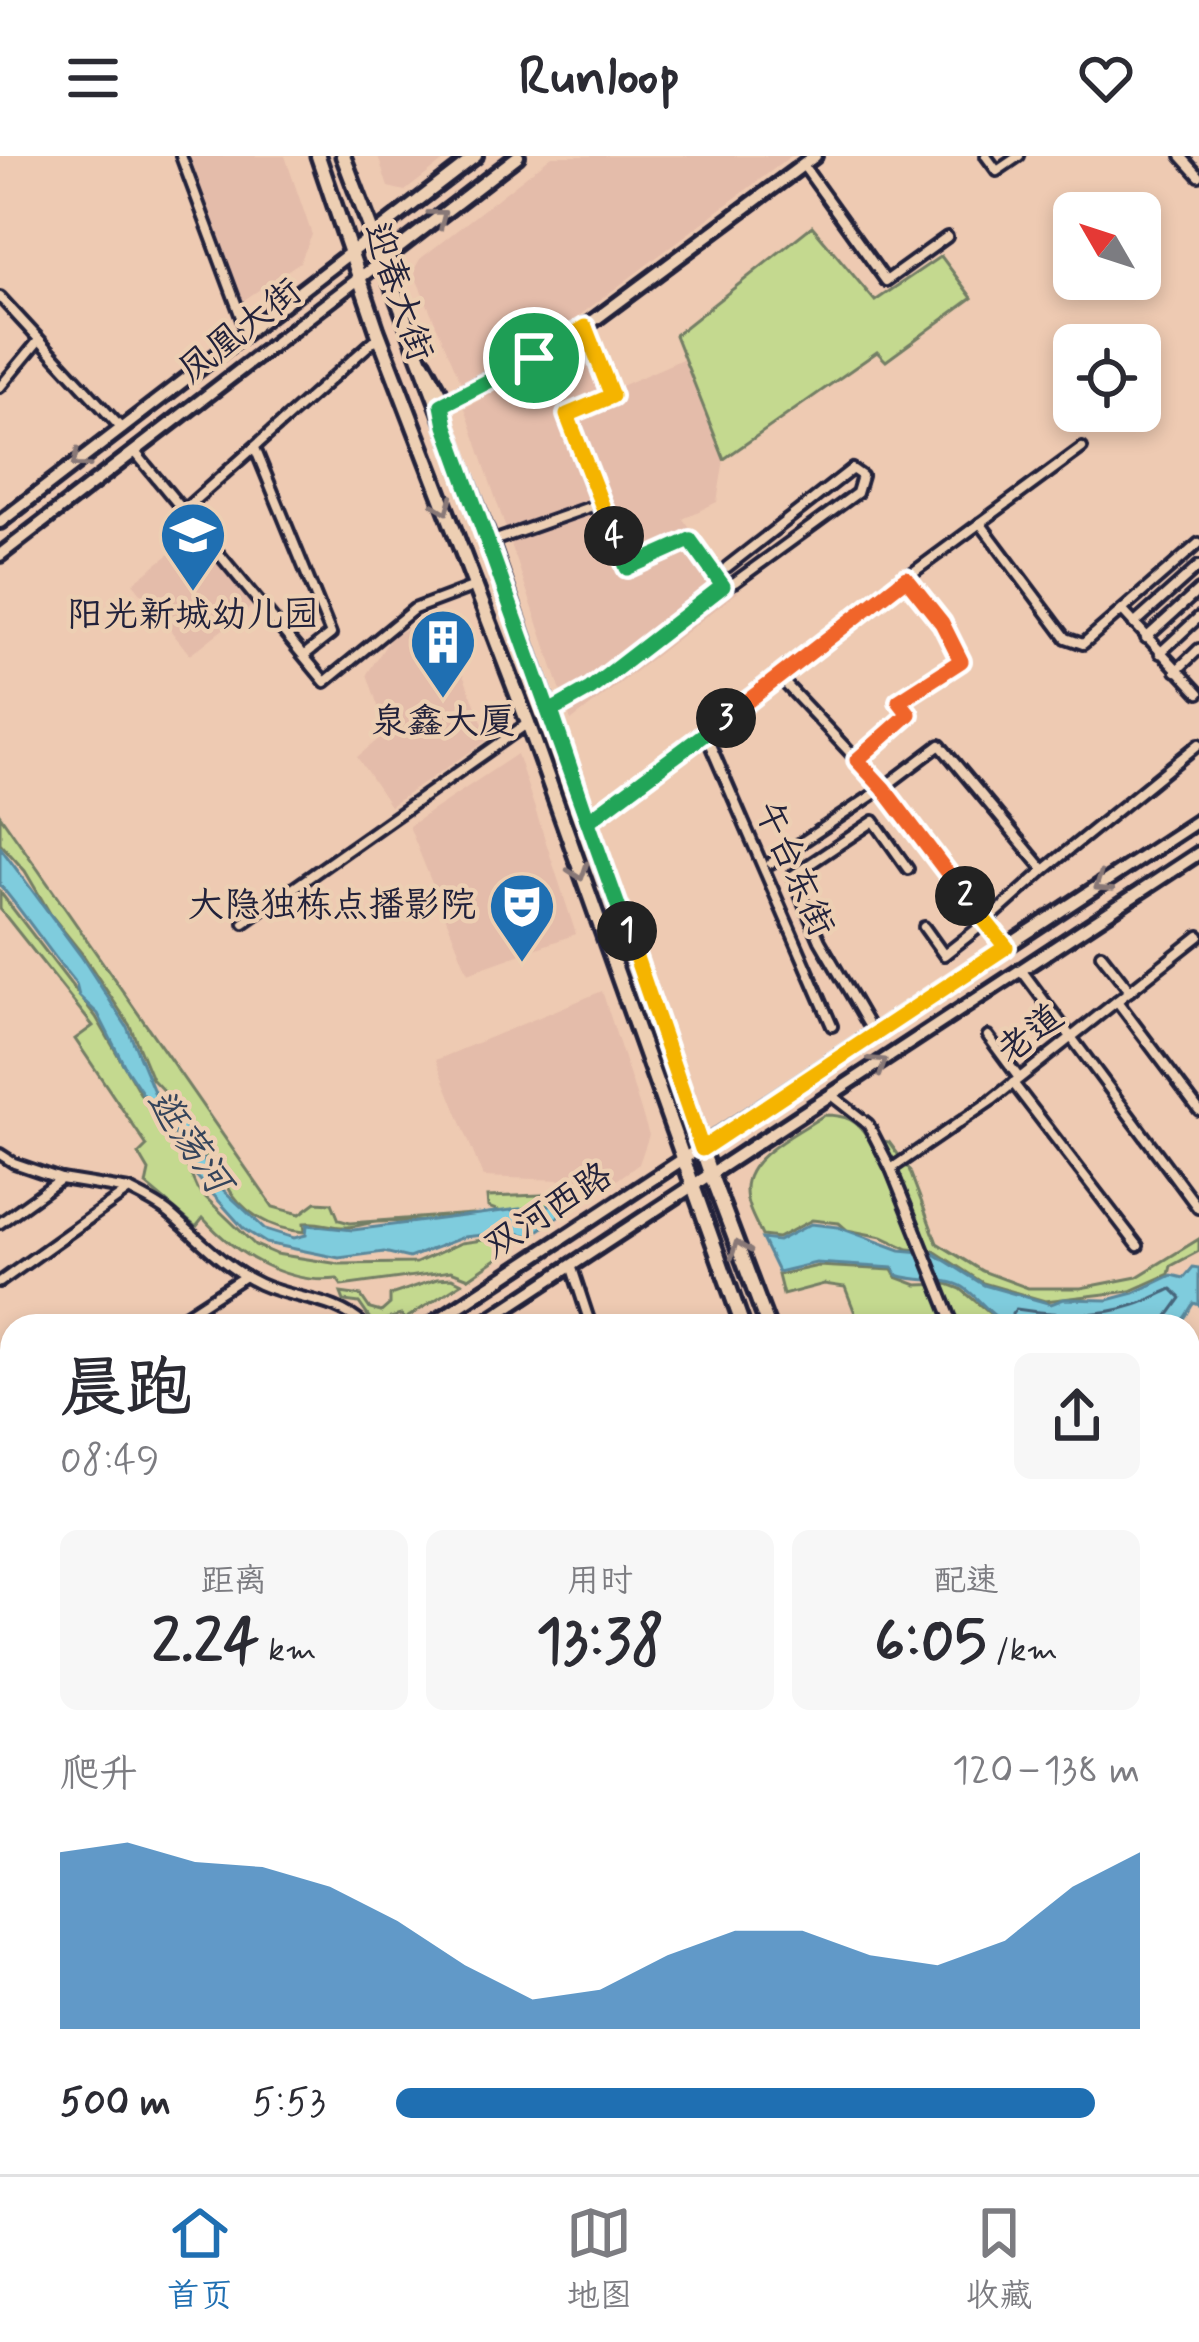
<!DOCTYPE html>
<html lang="zh">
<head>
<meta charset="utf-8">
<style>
  body { margin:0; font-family:Mynerve,"LXGW WenKai TC",sans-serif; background:#f7f7f7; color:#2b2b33; height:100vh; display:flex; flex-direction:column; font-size:45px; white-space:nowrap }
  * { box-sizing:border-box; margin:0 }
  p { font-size:39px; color:#7c7c81 }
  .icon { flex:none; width:66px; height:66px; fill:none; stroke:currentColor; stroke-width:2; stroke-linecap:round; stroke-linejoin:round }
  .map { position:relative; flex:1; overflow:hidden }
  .details { position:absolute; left:0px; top:1158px; width:1200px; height:861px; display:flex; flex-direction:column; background:#fff; border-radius:36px 36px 0 0; box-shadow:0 6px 18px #0003 }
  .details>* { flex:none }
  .needle { width:78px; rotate:309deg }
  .buttons { position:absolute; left:1053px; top:36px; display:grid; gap:24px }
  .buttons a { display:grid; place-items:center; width:108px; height:108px; border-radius:18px; background:#fff; box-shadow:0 6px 18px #0003; font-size:60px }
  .pin { position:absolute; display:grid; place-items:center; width:102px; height:102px; color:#fff; margin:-51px; border:6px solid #fff; border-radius:50%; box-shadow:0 3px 12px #0007 }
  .km { position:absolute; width:60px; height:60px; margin:-30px; border-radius:50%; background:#222; color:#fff; font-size:33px; line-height:60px; text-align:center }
  .round { display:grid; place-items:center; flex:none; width:126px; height:126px; border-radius:18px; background:#f7f7f7 }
  .headline { display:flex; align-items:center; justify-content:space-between; height:204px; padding:0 60px }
  h1 { font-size:66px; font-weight:800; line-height:90px }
  .figures { display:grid; grid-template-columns:repeat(3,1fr); gap:18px; height:204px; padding:12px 60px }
  .figures div { display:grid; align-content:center; border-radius:18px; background:#f7f7f7; text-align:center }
  .figures b { font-size:60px; font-weight:800 }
  .figures small { font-size:33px; font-weight:400 }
  .figures p { font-size:33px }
  .chart { height:336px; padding:24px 60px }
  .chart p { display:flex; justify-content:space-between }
  .chart svg { width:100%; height:216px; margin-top:12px; fill:#1f6fb2; opacity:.7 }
  ul { padding:0 60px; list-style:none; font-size:39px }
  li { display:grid; grid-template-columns:192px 144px 1fr; align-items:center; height:90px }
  li i { height:30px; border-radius:15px; background:#1f6fb2 }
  header { display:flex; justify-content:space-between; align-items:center; height:156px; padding:0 60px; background:#fff; font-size:54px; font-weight:800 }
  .dock { display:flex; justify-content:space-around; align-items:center; height:168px; border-top:3px solid #e1e1e2; background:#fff; font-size:33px; color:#7c7c81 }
  .dock a { display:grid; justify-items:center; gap:6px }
  .dock .active { color:#1f6fb2 }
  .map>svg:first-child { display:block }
  .built { fill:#e4bcaa }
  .green { fill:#c4d98f; stroke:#737e65; stroke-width:3 }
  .water { fill:#7fccdd; stroke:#5a889c; stroke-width:3 }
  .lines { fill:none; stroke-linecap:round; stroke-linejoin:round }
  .shore { stroke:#47667c; stroke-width:3 }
  .street-casing { stroke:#22223b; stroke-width:16 }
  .secondary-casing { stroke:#22223b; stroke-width:20 }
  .primary-casing { stroke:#22223b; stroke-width:21 }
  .highway-casing { stroke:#22223b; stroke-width:22 }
  .street { stroke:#edcfb3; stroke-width:8 }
  .secondary { stroke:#edcfb3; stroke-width:10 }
  .primary { stroke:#edcfb3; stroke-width:12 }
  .highway { stroke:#edcfb3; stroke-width:14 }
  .oneway { stroke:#887877 }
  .split-1-casing { stroke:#fff; stroke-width:24 }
  .split-2-casing { stroke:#fff; stroke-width:24 }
  .split-3-casing { stroke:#fff; stroke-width:24 }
  .split-4-casing { stroke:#fff; stroke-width:24 }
  .split-5-casing { stroke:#fff; stroke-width:24 }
  .split-1 { stroke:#22a559; stroke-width:15 }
  .split-2 { stroke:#f5b400; stroke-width:15 }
  .split-3 { stroke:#f0652b; stroke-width:15 }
  .split-4 { stroke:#22a559; stroke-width:15 }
  .split-5 { stroke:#f5b400; stroke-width:15 }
  .labels { text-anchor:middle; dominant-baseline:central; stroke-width:9; stroke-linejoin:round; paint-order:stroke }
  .street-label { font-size:36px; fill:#22223b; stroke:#edcfb3 }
  .poi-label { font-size:36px; fill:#22223b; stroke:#edcfb3 }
  .water-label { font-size:39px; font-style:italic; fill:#35445b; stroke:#edcfb3 }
</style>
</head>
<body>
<header><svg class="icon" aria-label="menu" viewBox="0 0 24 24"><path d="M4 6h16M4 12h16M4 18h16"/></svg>Runloop<svg class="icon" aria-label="heart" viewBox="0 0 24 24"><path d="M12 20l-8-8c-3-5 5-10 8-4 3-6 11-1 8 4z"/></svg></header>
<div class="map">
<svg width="1199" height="2018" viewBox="0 0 1199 2018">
  <rect width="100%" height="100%" fill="#eecab2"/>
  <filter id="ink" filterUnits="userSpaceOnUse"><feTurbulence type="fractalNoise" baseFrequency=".00833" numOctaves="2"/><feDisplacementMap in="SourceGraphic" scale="24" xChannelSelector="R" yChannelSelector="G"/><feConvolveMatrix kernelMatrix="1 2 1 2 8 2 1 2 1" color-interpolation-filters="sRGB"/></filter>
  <g filter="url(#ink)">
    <g class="built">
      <path d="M190 0H285L312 79 300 106 241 146Z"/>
      <path d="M378 0H450L405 35 388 31Z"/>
      <path d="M552 0H791L535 193 461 226 416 122 415 112 420 103Z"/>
      <path d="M593 181 616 232 685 202 724 303 717 346 683 363 738 436 571 565 465 252Z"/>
      <path d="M197 376 254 449 190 499 133 427Z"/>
      <path d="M438 457 489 583 390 650 357 601 387 576 367 518 392 480Z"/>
      <path d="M517 598 576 778 468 817 409 670Z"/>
      <path d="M602 835 649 979 639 1008 614 1026 483 1021 436 904Z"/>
      <path d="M4 1515 12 1523V1776L0 1765V1517Z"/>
      <path d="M128 2007H205L220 2018H113Z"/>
      <path d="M794 2007H928L936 2018H777Z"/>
    </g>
    <g class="green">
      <path d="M812 70 875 145 941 100 972 142 886 205 877 196 724 303 675 179Z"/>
      <path d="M0 659 273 1051 300 1058 316 1046 332 1047 339 1064 350 1067 472 1058 496 1061 499 1055 488 1051 487 1041 567 1038 569 1044C521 1073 434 1063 377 1066 365 1067 353 1072 341 1071 327 1070 318 1065 304 1067L305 1076C270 1073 241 1057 225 1026H218L196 984 173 951 175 947 152 923 130 870 83 799 51 759 25 715 0 687Z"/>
      <path d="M0 736 96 861 149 953 178 989 197 1033 255 1089 276 1098 339 1108 416 1107 461 1087 505 1081 500 1091H514L469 1122 451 1115 342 1130 337 1123C287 1129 235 1098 203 1062L196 1071 146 1029 149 1015 139 998 147 990 75 883 93 870 0 753Z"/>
      <path d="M824 959C846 959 857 964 868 982L889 986 909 1013 937 1087 982 1115 1028 1132H1081L1137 1121 1199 1083V1095L1171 1110 1169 1118 1131 1135 1045 1145 983 1127 934 1095 908 1093 882 1081 847 1074 839 1067 812 1064 778 1082 762 1080C756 1066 746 1051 746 1035 744 1000 800 976 824 959Z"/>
      <path d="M818 1110 892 1114 896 1121 917 1129 948 1128 961 1133 1005 1170H890L888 1165 860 1170 845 1131 824 1128 783 1139 778 1119Z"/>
      <path d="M452 1122 462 1127 405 1163 401 1159 380 1165 381 1170H375L359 1147 344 1145 341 1137 361 1140 370 1153 381 1156 390 1148V1139L437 1123Z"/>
    </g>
    <g class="water">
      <path d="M0 691 81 800 127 871 155 938 180 961 217 1028 265 1073 294 1082 306 1079 307 1069 353 1074 582 1045 530 1080 511 1076 464 1081 409 1102 384 1096 339 1102 266 1087 244 1073 192 1015 178 982 151 950 125 911 98 858 79 840 76 828C49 795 26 760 0 729Z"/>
      <path d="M811 1068 838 1071 900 1094 933 1097 984 1129 1051 1148 1064 1143 1108 1144 1134 1137 1172 1119 1184 1122 1193 1111 1199 1112V1149L1194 1147C1189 1152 1188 1159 1183 1163 1174 1172 1126 1170 1115 1164L1109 1170 1007 1168C988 1159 980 1142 963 1131 946 1121 918 1127 897 1119L893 1112 816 1107 778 1116 762 1083 778 1085Z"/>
    </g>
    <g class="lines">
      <path class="shore" d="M1013 1170 1012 1158 1016 1153C1055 1159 1097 1162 1135 1149 1148 1145 1160 1138 1172 1133L1181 1142 1168 1160 1167 1170"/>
      <g class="street-casing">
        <g id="street">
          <path d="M181 0 247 177"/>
          <path d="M986 0 997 15 1019 0"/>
          <path d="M1181 0 1199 20"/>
          <path d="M803 9 886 125 947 81"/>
          <path d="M0 141 122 273"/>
          <path d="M585 171 612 240 567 259 627 413 690 384 722 430"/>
          <path d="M0 231 39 184"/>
          <path d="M255 292 331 478 307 497"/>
          <path d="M135 296 325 526 414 453 475 430"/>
          <path d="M187 351 378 181"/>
          <path d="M980 367 1066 482 1083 488 1199 387"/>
          <path d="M490 386 601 347"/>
          <path d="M1124 456 1199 537"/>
          <path d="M1134 468 1199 410"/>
          <path d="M1146 482 1199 434"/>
          <path d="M1160 497 1199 461"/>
          <path d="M1176 515 1199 493"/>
          <path d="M779 521 857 604 909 558 900 545 961 505 942 467 906 422"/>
          <path d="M551 555 590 533 723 430 735 426 857 337 862 320 852 313 727 411"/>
          <path d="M705 577 832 870"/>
          <path d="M588 665 858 457 1082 292"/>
          <path d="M771 707 883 632 857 604"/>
          <path d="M1044 714 986 766 883 632 940 589 1044 714 1199 588"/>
          <path d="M244 767 528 567"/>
          <path d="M924 771 944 799 986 766 1006 791"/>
          <path d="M1101 798 1130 835"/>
          <path d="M1022 815 1198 1052"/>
          <path d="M1117 845 1199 954"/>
          <path d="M874 878 820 785 792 720 874 665 908 713"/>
          <path d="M988 880 1019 922"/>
          <path d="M1013 927 1138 1090"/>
          <path d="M831 939 868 968 891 1013 954 1170"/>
          <path d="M0 998 14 1007 61 1023 0 1067"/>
          <path d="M891 1013 992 944 1199 780"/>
          <path d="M61 1023 129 1034"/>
          <path d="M572 1112 591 1170"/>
          <path d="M0 1126 129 1034C143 1041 158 1048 170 1058 199 1083 225 1112 260 1128 297 1145 334 1141 365 1170"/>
          <path d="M168 1170 245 1120"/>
          <path d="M1188 1501 1199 1512"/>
          <path d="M453 2008 455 2007"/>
        </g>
      </g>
      <g class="secondary-casing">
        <g id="secondary">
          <path d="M424 206 440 235 443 255"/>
          <path d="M442 249 585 171 815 0"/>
          <path d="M0 366 476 0"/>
          <path d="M0 399 518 0"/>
          <path d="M429 1170 1199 664"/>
          <path d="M479 1170 1199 697"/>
          <path d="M0 1360 12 1384"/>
          <path d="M0 1425 12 1450"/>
          <path d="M0 1460 12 1452"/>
          <path d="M0 1487 12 1479"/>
          <path d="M1188 1788 1199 1801"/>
          <path d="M367 2007 375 2018"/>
          <path d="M403 2007 410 2018"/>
        </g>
      </g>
      <g class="primary-casing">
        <g id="primary">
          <path d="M318 0 377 174 528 567 743 1170"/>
          <path d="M343 0 490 386 710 1017 768 1170"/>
          <path d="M1067 2007 1072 2018"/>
          <path d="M1095 2007 1099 2018"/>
        </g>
      </g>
      <g class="highway-casing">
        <g id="highway">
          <path d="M1188 1667 1199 1659"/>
          <path d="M1188 1699 1199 1692"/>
          <path d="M659 2018 675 2007"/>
          <path d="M715 2018 731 2007"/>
        </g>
      </g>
      <use href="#street" class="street"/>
      <use href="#secondary" class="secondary"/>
      <use href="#primary" class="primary"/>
      <use href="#highway" class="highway"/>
    </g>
    <defs><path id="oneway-chevron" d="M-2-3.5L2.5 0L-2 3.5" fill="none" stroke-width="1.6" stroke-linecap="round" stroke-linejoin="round" transform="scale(3)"/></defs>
    <g class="oneway">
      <use href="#oneway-chevron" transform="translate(439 61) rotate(-38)"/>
      <use href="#oneway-chevron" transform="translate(79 305) rotate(142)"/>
      <use href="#oneway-chevron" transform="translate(444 350) rotate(69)"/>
      <use href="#oneway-chevron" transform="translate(579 716) rotate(71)"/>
      <use href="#oneway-chevron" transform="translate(1102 728) rotate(146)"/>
      <use href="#oneway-chevron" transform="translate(879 908) rotate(-33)"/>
      <use href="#oneway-chevron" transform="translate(739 1093) rotate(-111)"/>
    </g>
  </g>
  <g class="lines" filter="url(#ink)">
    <g class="split-1-casing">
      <path id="split-1" d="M534 202 442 249 446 270 627 775"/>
    </g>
    <g class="split-2-casing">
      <path id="split-2" d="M627 775 702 993 1006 791 965 740"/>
    </g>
    <g class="split-3-casing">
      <path id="split-3" d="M726 562 906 422 942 467 961 505 899 545 909 558 857 604 883 632 965 740"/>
    </g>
    <g class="split-4-casing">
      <path id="split-4" d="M614 380 627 412 690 384 723 430 590 533 551 555 588 665 726 562"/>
    </g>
    <g class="split-5-casing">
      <path id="split-5" d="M534 202 585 171 612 240 567 259 614 380"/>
    </g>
    <use href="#split-1" class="split-1"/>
    <use href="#split-2" class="split-2"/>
    <use href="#split-3" class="split-3"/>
    <use href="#split-4" class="split-4"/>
    <use href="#split-5" class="split-5"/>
  </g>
  <defs>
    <g id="school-pin" transform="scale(3.45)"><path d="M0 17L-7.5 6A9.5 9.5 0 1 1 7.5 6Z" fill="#1f6fb2" stroke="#edcfb3"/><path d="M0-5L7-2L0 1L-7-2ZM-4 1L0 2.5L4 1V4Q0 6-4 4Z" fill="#fff"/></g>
    <g id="building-pin" transform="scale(3.45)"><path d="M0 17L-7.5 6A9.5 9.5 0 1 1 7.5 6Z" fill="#1f6fb2" stroke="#edcfb3"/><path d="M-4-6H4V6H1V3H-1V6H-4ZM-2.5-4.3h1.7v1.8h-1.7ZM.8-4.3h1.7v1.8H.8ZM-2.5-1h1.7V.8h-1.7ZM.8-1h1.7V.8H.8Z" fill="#fff"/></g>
    <g id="theatre-pin" transform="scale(3.45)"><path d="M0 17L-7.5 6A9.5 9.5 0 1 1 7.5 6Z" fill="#1f6fb2" stroke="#edcfb3"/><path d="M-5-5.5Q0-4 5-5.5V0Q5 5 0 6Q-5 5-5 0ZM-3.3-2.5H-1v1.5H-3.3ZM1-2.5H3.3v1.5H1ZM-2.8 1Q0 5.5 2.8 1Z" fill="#fff"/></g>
  </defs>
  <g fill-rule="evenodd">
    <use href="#school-pin" x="193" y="379"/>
    <use href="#building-pin" x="443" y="486"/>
    <use href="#theatre-pin" x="522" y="750"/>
  </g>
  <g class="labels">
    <g class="street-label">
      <text transform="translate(397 136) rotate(71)">迎春大街</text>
      <text transform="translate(241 176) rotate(-38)">凤凰大街</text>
      <text transform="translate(793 713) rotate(66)">午台东街</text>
      <text transform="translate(1031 879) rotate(-38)">老道</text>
      <text transform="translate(549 1056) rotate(-33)">双河西路</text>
    </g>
    <g class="poi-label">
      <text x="193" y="460">阳光新城幼儿园</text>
      <text x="443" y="567">泉鑫大厦</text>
      <text x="476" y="750" text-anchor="end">大隐独栋点播影院</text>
    </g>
    <g class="water-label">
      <text transform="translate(188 986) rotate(55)">逛荡河</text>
    </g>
  </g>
</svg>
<div class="buttons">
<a><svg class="needle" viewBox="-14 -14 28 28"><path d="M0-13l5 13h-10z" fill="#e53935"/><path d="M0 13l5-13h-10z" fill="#7c7c81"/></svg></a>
<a><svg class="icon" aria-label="locate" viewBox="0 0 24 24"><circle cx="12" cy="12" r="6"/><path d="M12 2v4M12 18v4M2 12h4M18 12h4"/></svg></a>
</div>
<div class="pin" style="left:534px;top:202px;background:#1e9e55"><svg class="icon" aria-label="arrive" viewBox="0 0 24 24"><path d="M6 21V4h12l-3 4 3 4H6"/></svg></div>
<b class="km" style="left:627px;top:775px">1</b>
<b class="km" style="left:965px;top:740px">2</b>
<b class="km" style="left:726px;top:562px">3</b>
<b class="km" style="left:614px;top:380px">4</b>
<section class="details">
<div class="headline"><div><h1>晨跑</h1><p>08:49</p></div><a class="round"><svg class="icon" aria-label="share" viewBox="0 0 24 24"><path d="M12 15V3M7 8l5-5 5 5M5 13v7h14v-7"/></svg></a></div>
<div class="figures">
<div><p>距离</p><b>2.24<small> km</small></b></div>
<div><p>用时</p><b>13:38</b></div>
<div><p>配速</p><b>6:05<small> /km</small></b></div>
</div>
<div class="chart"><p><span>爬升</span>120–138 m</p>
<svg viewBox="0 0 160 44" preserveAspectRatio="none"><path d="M0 44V8L10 6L20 10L30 11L40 15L50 22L60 31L70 38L80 36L90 29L100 24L110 24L120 29L130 31L140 26L150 15L160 8V44z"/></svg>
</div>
<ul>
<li><b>500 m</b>5:53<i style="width:94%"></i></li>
</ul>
</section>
</div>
<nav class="dock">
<a class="active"><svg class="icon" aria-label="home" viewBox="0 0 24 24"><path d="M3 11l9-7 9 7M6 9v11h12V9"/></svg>首页</a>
<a><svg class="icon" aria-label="map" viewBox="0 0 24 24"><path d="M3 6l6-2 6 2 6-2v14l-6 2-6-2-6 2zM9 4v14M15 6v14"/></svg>地图</a>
<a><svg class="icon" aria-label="saved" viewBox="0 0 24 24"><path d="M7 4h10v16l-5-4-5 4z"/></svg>收藏</a>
</nav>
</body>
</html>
